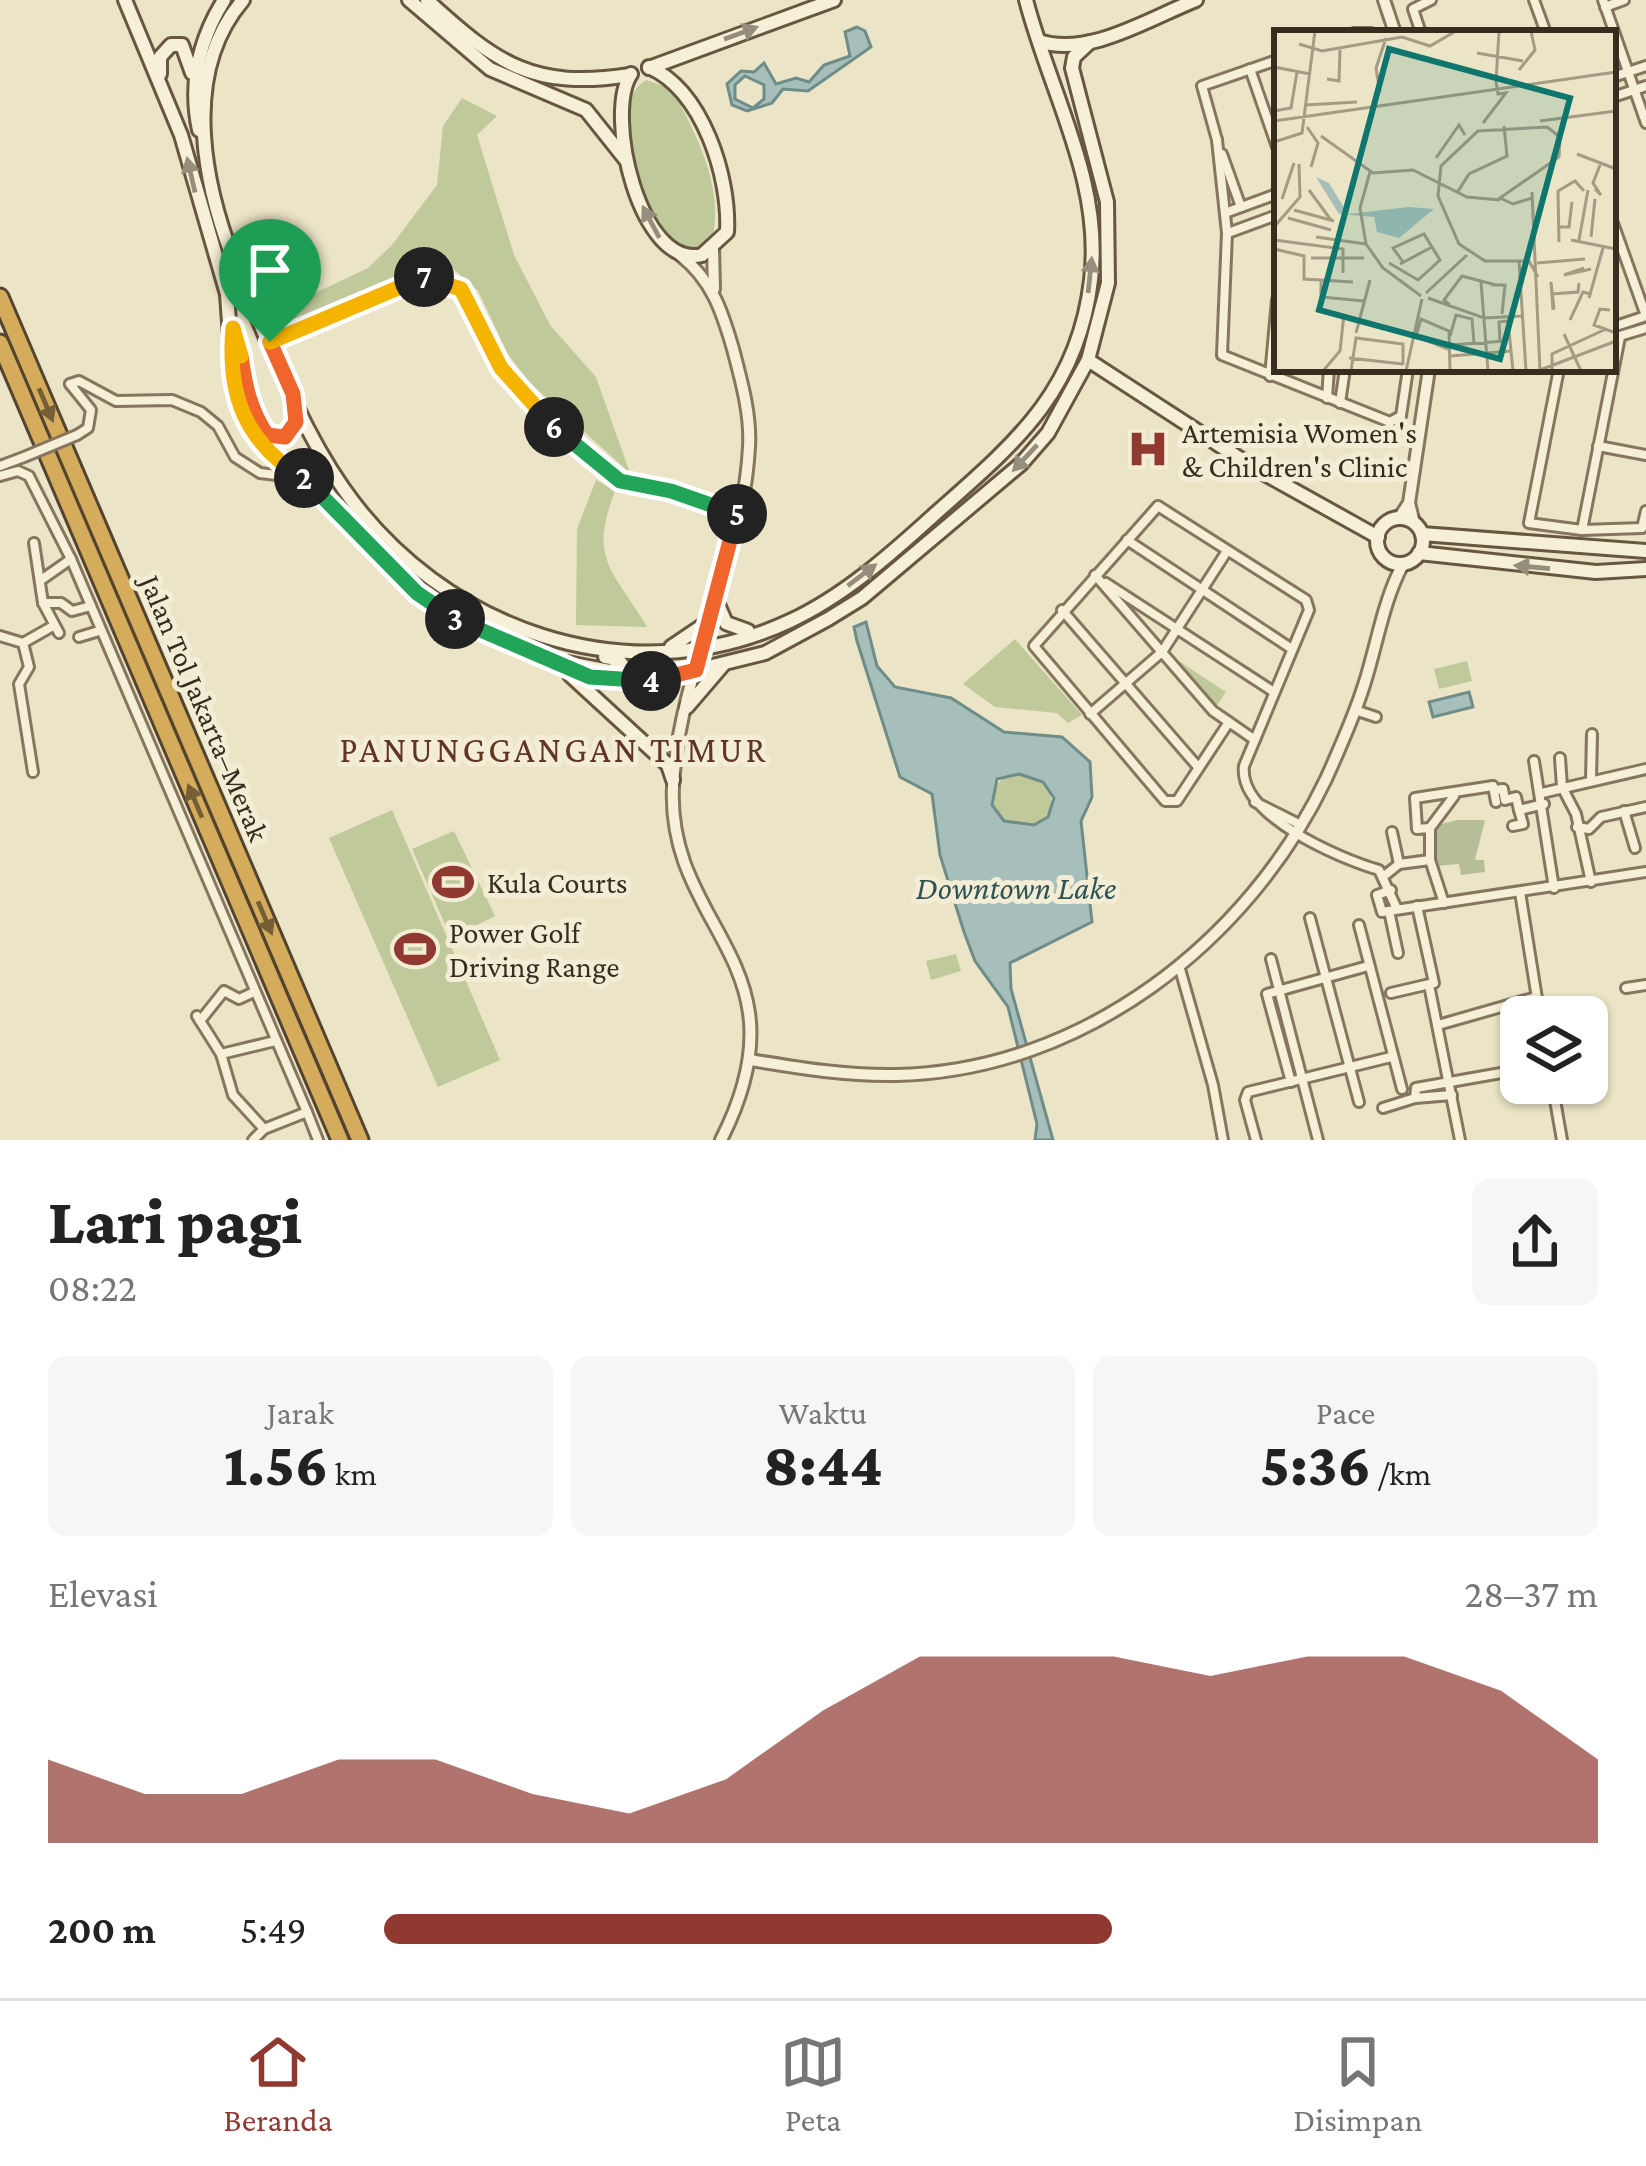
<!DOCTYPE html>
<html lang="id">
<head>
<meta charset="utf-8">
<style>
  body { margin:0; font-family:"Crimson Pro",serif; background:#f6f6f6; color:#222; height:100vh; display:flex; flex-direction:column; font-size:45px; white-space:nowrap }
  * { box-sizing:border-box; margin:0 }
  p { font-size:39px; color:#767676 }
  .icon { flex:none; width:66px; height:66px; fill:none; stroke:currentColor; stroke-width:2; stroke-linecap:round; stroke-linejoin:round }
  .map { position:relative; height:1140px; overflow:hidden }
  .side { display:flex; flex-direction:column; background:#fff; flex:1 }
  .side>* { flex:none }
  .tools { position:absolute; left:1500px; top:996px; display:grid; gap:24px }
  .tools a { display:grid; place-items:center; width:108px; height:108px; border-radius:18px; background:#fff; box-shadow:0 3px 9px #0004; font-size:60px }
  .pin { position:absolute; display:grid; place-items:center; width:102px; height:102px; color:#fff; margin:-123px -51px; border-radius:50% 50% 50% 0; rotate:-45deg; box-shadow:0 0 12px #0007 }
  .pin .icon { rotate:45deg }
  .km { position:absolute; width:60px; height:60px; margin:-30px; border-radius:50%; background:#222; color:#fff; font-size:33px; line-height:60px; text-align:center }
  .round { display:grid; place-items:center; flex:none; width:126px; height:126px; border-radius:18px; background:#f6f6f6 }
  .headline { display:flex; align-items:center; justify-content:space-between; height:204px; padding:0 48px }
  h1 { font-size:66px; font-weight:800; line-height:90px }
  .figures { display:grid; grid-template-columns:repeat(3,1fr); gap:18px; height:204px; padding:12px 48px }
  .figures div { display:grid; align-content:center; border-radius:18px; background:#f6f6f6; text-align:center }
  .figures b { font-size:60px; font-weight:800 }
  .figures small { font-size:33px; font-weight:400 }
  .figures p { font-size:33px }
  .chart { height:336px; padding:24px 48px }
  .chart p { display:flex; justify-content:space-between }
  .chart svg { width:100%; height:216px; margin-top:12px; fill:#903930; opacity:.7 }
  ul { padding:0 48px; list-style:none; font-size:39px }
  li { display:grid; grid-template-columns:192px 144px 1fr; align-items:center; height:90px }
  li i { height:30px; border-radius:15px; background:#903930 }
  .menu { display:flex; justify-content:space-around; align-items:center; height:168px; border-top:3px solid #e0e0e0; background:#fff; font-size:33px; color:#767676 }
  .menu a { display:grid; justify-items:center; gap:6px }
  .menu .current { color:#903930 }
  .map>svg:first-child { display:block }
  .green { fill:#bfc99a }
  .cemetery { fill:#b6be99 }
  .water { fill:#a7bfba; stroke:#6e8d88; stroke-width:3; fill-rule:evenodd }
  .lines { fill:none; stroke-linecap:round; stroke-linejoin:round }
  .minor-casing { stroke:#85765d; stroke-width:14 }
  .tertiary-casing { stroke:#85765d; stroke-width:16 }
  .secondary-casing { stroke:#675740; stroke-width:18 }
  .motorway-casing { stroke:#534430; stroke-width:21 }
  .minor { stroke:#f7f0d8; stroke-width:8 }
  .tertiary { stroke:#f7f0d8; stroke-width:10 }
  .secondary { stroke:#f7f0d8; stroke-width:12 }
  .motorway { stroke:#d5ab5c; stroke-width:15 }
  .minor-bridge-casing { stroke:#85765d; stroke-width:14; stroke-linecap:butt }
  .minor-bridge { stroke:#f7f0d8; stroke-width:8 }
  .oneway { fill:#968e7c }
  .oneway2 { fill:#765f37 }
  .split-1-casing { stroke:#fff; stroke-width:24 }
  .split-2-casing { stroke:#fff; stroke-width:24 }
  .split-3-casing { stroke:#fff; stroke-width:24 }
  .split-4-casing { stroke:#fff; stroke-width:24 }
  .split-5-casing { stroke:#fff; stroke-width:24 }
  .split-6-casing { stroke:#fff; stroke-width:24 }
  .split-7-casing { stroke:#fff; stroke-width:24 }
  .split-8-casing { stroke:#fff; stroke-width:24 }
  .split-1 { stroke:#f0652b; stroke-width:15 }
  .split-2 { stroke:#f5b400; stroke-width:15 }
  .split-3 { stroke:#22a559; stroke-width:15 }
  .split-4 { stroke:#22a559; stroke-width:15 }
  .split-5 { stroke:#f0652b; stroke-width:15 }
  .split-6 { stroke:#22a559; stroke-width:15 }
  .split-7 { stroke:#f5b400; stroke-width:15 }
  .split-8 { stroke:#f5b400; stroke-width:15 }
  .labels { text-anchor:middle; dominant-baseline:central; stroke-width:10; stroke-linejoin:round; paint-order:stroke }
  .poi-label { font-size:30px; fill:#362d1f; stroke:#f3edd5; text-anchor:start }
  .street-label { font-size:30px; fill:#362d1f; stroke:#f3edd5 }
  .water-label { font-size:33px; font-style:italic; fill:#305455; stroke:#f3edd5 }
  .quarter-label { font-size:36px; letter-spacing:3px; fill:#603522; stroke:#f3edd5 }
  .inset-road { fill:none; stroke:#a39b83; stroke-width:3 }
  .view { fill:#0f766e; fill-opacity:0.15; stroke:#0f766e; stroke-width:6 }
  .inset-edge { fill:none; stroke:#362d1f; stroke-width:6 }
</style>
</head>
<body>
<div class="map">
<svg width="1646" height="1140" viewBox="0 0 1646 1140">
  <rect width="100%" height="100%" fill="#ebe4c6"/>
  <g class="green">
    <path d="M646 80 672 89C696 135 723 183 713 237L700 248H678C648 216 598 110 646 80Z"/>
    <path d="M462 98 497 116 477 135 514 255 550 325 596 377 630 473 529 382 508 354 478 291 450 266 433 264 406 273 290 324 281 309 368 268 392 245 437 185 443 126Z"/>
    <path d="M596 480 615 491C588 561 613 569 647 627L576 625 577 529Z"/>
    <path d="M1015 639 1082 715 1068 723 1057 713 995 707 963 684Z"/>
    <path d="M1168 654 1226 692 1215 708Z"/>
    <path d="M1467 661 1472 681 1439 689 1434 669Z"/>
    <circle cx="1022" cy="800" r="29"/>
    <path d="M392 810 500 1060 438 1087 329 838Z"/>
    <path d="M454 831 495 916 451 938 412 849Z"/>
    <path d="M956 954 961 971 931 980 926 961Z"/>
  </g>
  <path class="cemetery" d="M1457 820H1485L1475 860H1484L1485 872 1461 875 1459 864 1435 866 1434 826Z"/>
  <g class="water">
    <path d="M857 27 865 31 871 47 808 91 783 89 772 103 747 111 732 105 727 84 741 71 754 72 764 63 776 84 796 78 809 82 824 65 850 56 845 32ZM745 76 764 85V99L753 108 735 99V85Z"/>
    <path d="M866 622 877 666 895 687 951 698 1004 732 1062 737 1090 762 1092 797 1081 821 1092 922 1010 963 1011 989 1053 1140H1035L1037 1124 1008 1007 975 961 964 932 940 855 932 794 900 777 857 641 854 627ZM1019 774 1043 782 1054 798 1048 817 1034 825 1004 821 992 805 997 779Z"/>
    <path d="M1469 692 1473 707 1433 717 1429 702Z"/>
  </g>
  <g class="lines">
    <g class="minor-casing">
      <g id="minor">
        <path d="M1534 0 1546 33"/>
        <path d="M1603 0 1646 123"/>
        <path d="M1605 7 1624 0"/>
        <path d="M1354 33H1371"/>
        <path d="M1421 33 1413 9 1431 0"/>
        <path d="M1250 69 1277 147"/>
        <path d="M1613 77 1646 66"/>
        <path d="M1613 97 1646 86"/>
        <path d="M1217 140 1227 233 1222 355 1390 422 1401 416 1408 369"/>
        <path d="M1217 140 1202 86 1277 60"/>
        <path d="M1222 154 1241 207"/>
        <path d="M1225 213 1277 194"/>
        <path d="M1613 223 1646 316"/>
        <path d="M1228 233 1277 215"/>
        <path d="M1613 327 1646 316"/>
        <path d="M1613 338 1646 328"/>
        <path d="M270 342 414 278 445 280 470 302 516 387 608 475 737 513"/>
        <path d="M1559 369 1529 523 1582 530 1642 528 1646 511"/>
        <path d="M1270 376 1277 300"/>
        <path d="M70 384 79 381 116 401 172 400 201 412 218 426 235 457 260 473 276 475 287 468"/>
        <path d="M70 384 91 410 88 428 77 435"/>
        <path d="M1327 398 1329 369"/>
        <path d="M1340 403 1345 369"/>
        <path d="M1598 446 1646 455"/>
        <path d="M0 466 24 457"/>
        <path d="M0 476 18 471 29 476 71 559 307 1112 264 1129 253 1140"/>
        <path d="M1582 530 1620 337"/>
        <path d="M1127 540 1292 649"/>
        <path d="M34 543 43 603 59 633"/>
        <path d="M1095 575 1213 711 1255 740"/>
        <path d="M41 580 71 559"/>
        <path d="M1106 583 1274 692"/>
        <path d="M43 603H61L72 611 91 606"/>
        <path d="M1062 610 1198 767"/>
        <path d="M0 636 23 643 29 667 19 684 33 772"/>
        <path d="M79 637 99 631"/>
        <path d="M23 643 53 626"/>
        <path d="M1355 710 1376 717"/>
        <path d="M1090 714 1162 652 1227 551"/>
        <path d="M1229 722 1177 801H1165L1034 646 1158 506 1306 600 1309 610 1244 766C1238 815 1338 858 1379 870L1397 909"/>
        <path d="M1560 758 1562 787 1576 814 1591 882"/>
        <path d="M1534 761 1554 888"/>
        <path d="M1591 780 1592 734"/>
        <path d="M1494 790 1503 789 1505 800 1516 797 1519 810 1544 804"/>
        <path d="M1542 793 1646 769"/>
        <path d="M1255 802 1301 825"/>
        <path d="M1624 811 1635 848"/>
        <path d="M1513 826 1523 824 1519 810"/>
        <path d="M1577 827 1589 829 1601 817 1646 807"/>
        <path d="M1430 828 1454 796"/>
        <path d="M1392 832 1399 864"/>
        <path d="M1384 876 1399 864 1430 860"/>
        <path d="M1391 890 1377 895 1382 912 1646 872"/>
        <path d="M1520 892 1540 1017"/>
        <path d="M1444 903 1430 860V828L1417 829 1415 798 1493 786 1496 802"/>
        <path d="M1389 911 1398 953"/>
        <path d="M1310 918 1359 1102"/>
        <path d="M1359 925 1402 1089"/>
        <path d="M1271 959 1318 1140"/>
        <path d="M1180 969 1213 1085 1223 1140"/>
        <path d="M1429 985 1460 1140"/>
        <path d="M1626 988 1646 985"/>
        <path d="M1391 993 1434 983 1417 906"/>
        <path d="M197 1016 221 1054 233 1095 264 1129"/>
        <path d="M200 1021 224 991 239 999 254 992"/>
        <path d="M1438 1025 1536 997"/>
        <path d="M221 1054 275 1041"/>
        <path d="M1291 1082 1267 994 1368 966"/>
        <path d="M1552 1083 1562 1140"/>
        <path d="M1415 1098 1452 1095"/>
        <path d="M1383 1108 1415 1098 1416 1088 1501 1073"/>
        <path d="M307 1112 318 1140"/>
        <path d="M1256 1140 1245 1100 1248 1092 1391 1057"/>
      </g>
    </g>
    <g class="tertiary-casing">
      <g id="tertiary">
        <path d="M1384 0 1395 33"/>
        <path d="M713 248 714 289"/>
        <path d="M680 255C712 280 722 311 733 349 741 380 751 414 749 447 743 563 679 670 673 786 666 930 811 963 721 1140"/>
        <path d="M1409 503 1414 523"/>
        <path d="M1399 518 1409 503 1429 369"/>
        <path d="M750 1060C799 1068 847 1076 896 1075 1083 1071 1248 942 1326 779 1340 748 1354 717 1364 685 1377 645 1383 601 1403 564"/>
      </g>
    </g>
    <g class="secondary-casing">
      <g id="secondary">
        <path d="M125 0 181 135 227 294 234 393 257 441 310 482 383 562 444 614 590 677 622 682H648L765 653 828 619 862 598 1021 464 1048 433 1088 360 1108 283 1107 202 1072 68 1074 57 1090 42"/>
        <path d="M243 0C178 76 205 193 240 276 270 346 299 425 343 488 441 629 628 697 790 621 844 596 891 554 935 514 1014 444 1078 392 1091 280 1103 181 1050 93 1026 0"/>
        <path d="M409 0 490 69 586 110 625 159"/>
        <path d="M427 0C497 64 533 90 630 75"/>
        <path d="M1039 41C1088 58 1150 18 1196 0"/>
        <path d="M649 68 834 0"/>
        <path d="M160 74V57L171 45H182L192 73"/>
        <path d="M631 74C604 114 640 270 702 255L727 232C730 177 703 91 649 67"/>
        <path d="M199 130C189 83 199 40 224 0"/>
        <path d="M235 335 247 394 267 435 285 437 291 432 295 407"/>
        <path d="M1088 360 1256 469 1378 537"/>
        <circle cx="1400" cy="541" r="23"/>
        <path d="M1422 534 1646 551"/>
        <path d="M1419 553 1596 572 1646 569"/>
        <path d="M716 600 726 623 748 631"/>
        <path d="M671 647 708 622"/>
        <path d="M568 663 609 671 624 667 618 659 605 657"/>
        <path d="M570 675 668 765 673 780"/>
        <path d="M687 707 723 665"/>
      </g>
    </g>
    <g class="motorway-casing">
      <g id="motorway">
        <path d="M0 297 360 1140"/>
        <path d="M0 343 340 1140"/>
      </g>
    </g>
    <use href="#minor" class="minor"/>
    <use href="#tertiary" class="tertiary"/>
    <use href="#secondary" class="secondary"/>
    <use href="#motorway" class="motorway"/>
    <g class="minor-bridge-casing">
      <path id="minor-bridge" d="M24 457 77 435"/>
    </g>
    <use href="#minor-bridge" class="minor-bridge"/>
  </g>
  <defs><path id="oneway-solid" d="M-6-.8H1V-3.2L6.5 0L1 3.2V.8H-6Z" transform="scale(3)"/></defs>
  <g class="oneway">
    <use href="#oneway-solid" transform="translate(741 33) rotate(-20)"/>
    <use href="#oneway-solid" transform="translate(191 175) rotate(-103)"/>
    <use href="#oneway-solid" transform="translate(651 222) rotate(-118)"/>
    <use href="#oneway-solid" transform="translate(1090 275) rotate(-84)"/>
    <use href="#oneway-solid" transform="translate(1025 458) rotate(133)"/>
    <use href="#oneway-solid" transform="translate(1532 567) rotate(-175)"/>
    <use href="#oneway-solid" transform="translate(862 575) rotate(-37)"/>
  </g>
  <g class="oneway2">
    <use href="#oneway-solid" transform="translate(46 405) rotate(67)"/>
    <use href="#oneway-solid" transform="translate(195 801) rotate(-113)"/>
    <use href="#oneway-solid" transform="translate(265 918) rotate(67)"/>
  </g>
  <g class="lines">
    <g class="split-1-casing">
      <path id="split-1" d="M241 356C245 385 250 410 267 435L285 437 296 422 293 394 270 342"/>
    </g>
    <g class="split-2-casing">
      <path id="split-2" d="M241 356 233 328C227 395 245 443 304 478"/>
    </g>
    <g class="split-3-casing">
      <path id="split-3" d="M304 478 417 593 455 619"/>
    </g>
    <g class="split-4-casing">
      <path id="split-4" d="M455 619 590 677 651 681"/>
    </g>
    <g class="split-5-casing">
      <path id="split-5" d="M651 681 696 670 737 514"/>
    </g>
    <g class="split-6-casing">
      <path id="split-6" d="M554 427 620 481 671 491 737 514"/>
    </g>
    <g class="split-7-casing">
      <path id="split-7" d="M424 277 461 289 501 368 554 427"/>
    </g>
    <g class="split-8-casing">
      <path id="split-8" d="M270 342 424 277"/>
    </g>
    <use href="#split-1" class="split-1"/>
    <use href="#split-2" class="split-2"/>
    <use href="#split-3" class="split-3"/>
    <use href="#split-4" class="split-4"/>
    <use href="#split-5" class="split-5"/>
    <use href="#split-6" class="split-6"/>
    <use href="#split-7" class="split-7"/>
    <use href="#split-8" class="split-8"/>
  </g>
  <defs>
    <g id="hospital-bare" transform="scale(3.24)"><path d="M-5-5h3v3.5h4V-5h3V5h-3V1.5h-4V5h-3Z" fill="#903930" stroke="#f3edd5" stroke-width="2.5" paint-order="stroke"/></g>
    <g id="stadium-bare" transform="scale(3.24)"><path d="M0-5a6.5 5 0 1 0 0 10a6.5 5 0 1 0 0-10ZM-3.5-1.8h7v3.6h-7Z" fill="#903930" stroke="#f3edd5" stroke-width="2.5" paint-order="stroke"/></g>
  </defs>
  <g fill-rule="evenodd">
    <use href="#hospital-bare" x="1148" y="449"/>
    <use href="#stadium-bare" x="453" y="882"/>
    <use href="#stadium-bare" x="415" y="949"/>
  </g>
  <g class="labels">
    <g class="poi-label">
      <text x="1182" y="432">Artemisia Women's<tspan x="1182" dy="34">&amp; Children's Clinic</tspan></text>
      <text x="487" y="882">Kula Courts</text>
      <text x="449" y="932">Power Golf<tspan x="449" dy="34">Driving Range</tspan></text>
    </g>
    <g class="street-label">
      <text transform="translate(205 708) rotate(67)">Jalan Tol Jakarta–Merak</text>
    </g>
    <g class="water-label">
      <text x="1016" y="887">Downtown Lake</text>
    </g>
    <g class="quarter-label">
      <text x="554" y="750">PANUNGGANGAN TIMUR</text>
    </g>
  </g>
  <g transform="translate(1274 30)">
    <rect width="342" height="342" fill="#ebe4c6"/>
    <path d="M42 147 55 153 74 184 135 177 160 179 125 208 103 202 100 187 65 184Z" fill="#a7bfba"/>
    <path class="inset-road" d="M25 14 48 21 128 7 156 16 182 1M203 23 249 31M0 37 36 44M245 40 261 20 257 1M53 49 65 51 66 20M106 62 102 38 112 8M31 75 83 72M0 81 17 78 23 42M0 91 342 42M266 91 342 81M209 93 232 63 224 64 222 52 225 1M33 97 44 113 37 137M47 106 99 143 139 140 193 167 226 170M0 112 28 103 41 1M303 124 342 139M162 128 185 95 191 105M96 142 86 178 92 214 109 238 147 266M321 159 327 165 319 153 326 135M35 160 57 190M258 162 266 341M183 163 195 144 233 126 230 96M258 168 239 174 226 168 285 127 286 107 273 97 204 101 167 136 164 166 185 214 211 231H255L264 247M8 169 20 133M20 180 60 191M14 188 57 200M0 197 26 167 25 134M283 197H295L298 172M42 207 92 214M317 207 321 169M0 210 69 219V243M297 210 342 219M305 210 314 160M285 212 284 161 301 151 310 161M0 219 30 226V249L79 252M37 228H90M245 231 252 341M115 233 144 250 166 230 150 204 119 218 129 232M263 233 311 229M126 234 158 217M310 238 290 245 317 239M47 250V267L90 271M207 252 214 341M216 255H231L228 284M152 263 193 225M277 264 304 262 305 253M154 268 210 288 248 286M315 268 329 218M176 275 170 270 188 246 222 255M279 280 277 252 280 279M336 280 326 279 320 295 342 303M296 290 309 262 316 264M82 303 96 250M290 304 307 341M176 306 182 285 198 289 200 313M226 311 225 292 234 291 239 341M176 315 231 311M174 319 142 306 147 289 175 301 176 341M177 326 237 321M75 328 129 334M266 340 342 311M49 341 66 321 70 284M77 341 82 308 129 314V335M132 341 148 269M278 341V324L332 299"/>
    <path class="view" d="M115 19 296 68 226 329 45 280Z"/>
    <rect width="342" height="342" class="inset-edge"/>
  </g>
</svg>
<div class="tools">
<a><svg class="icon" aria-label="layers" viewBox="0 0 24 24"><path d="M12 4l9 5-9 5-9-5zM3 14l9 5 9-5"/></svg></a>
</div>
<div class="pin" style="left:270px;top:342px;background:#1e9e55"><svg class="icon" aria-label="arrive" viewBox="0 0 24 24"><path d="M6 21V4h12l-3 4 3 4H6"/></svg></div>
<b class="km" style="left:304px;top:478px">2</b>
<b class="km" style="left:455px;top:619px">3</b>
<b class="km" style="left:651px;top:681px">4</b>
<b class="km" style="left:737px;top:514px">5</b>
<b class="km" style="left:554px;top:427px">6</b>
<b class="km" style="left:424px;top:277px">7</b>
</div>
<section class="side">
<div class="headline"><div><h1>Lari pagi</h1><p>08:22</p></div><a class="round"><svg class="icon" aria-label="share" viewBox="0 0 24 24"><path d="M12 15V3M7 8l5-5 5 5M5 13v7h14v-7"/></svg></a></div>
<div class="figures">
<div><p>Jarak</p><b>1.56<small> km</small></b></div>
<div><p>Waktu</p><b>8:44</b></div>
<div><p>Pace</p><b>5:36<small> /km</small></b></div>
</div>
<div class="chart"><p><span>Elevasi</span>28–37 m</p>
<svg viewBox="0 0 160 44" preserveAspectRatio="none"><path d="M0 44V27L10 34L20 34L30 27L40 27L50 34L60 38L70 31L80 17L90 6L100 6L110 6L120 10L130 6L140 6L150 13L160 27V44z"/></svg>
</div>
<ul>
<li><b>200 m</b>5:49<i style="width:60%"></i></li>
</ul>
</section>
<nav class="menu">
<a class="current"><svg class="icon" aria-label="home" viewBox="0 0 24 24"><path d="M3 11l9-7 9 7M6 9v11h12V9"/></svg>Beranda</a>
<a><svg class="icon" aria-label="map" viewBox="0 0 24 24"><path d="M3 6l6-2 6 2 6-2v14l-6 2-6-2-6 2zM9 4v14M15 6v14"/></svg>Peta</a>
<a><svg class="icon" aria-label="saved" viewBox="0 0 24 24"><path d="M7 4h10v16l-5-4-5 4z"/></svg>Disimpan</a>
</nav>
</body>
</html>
